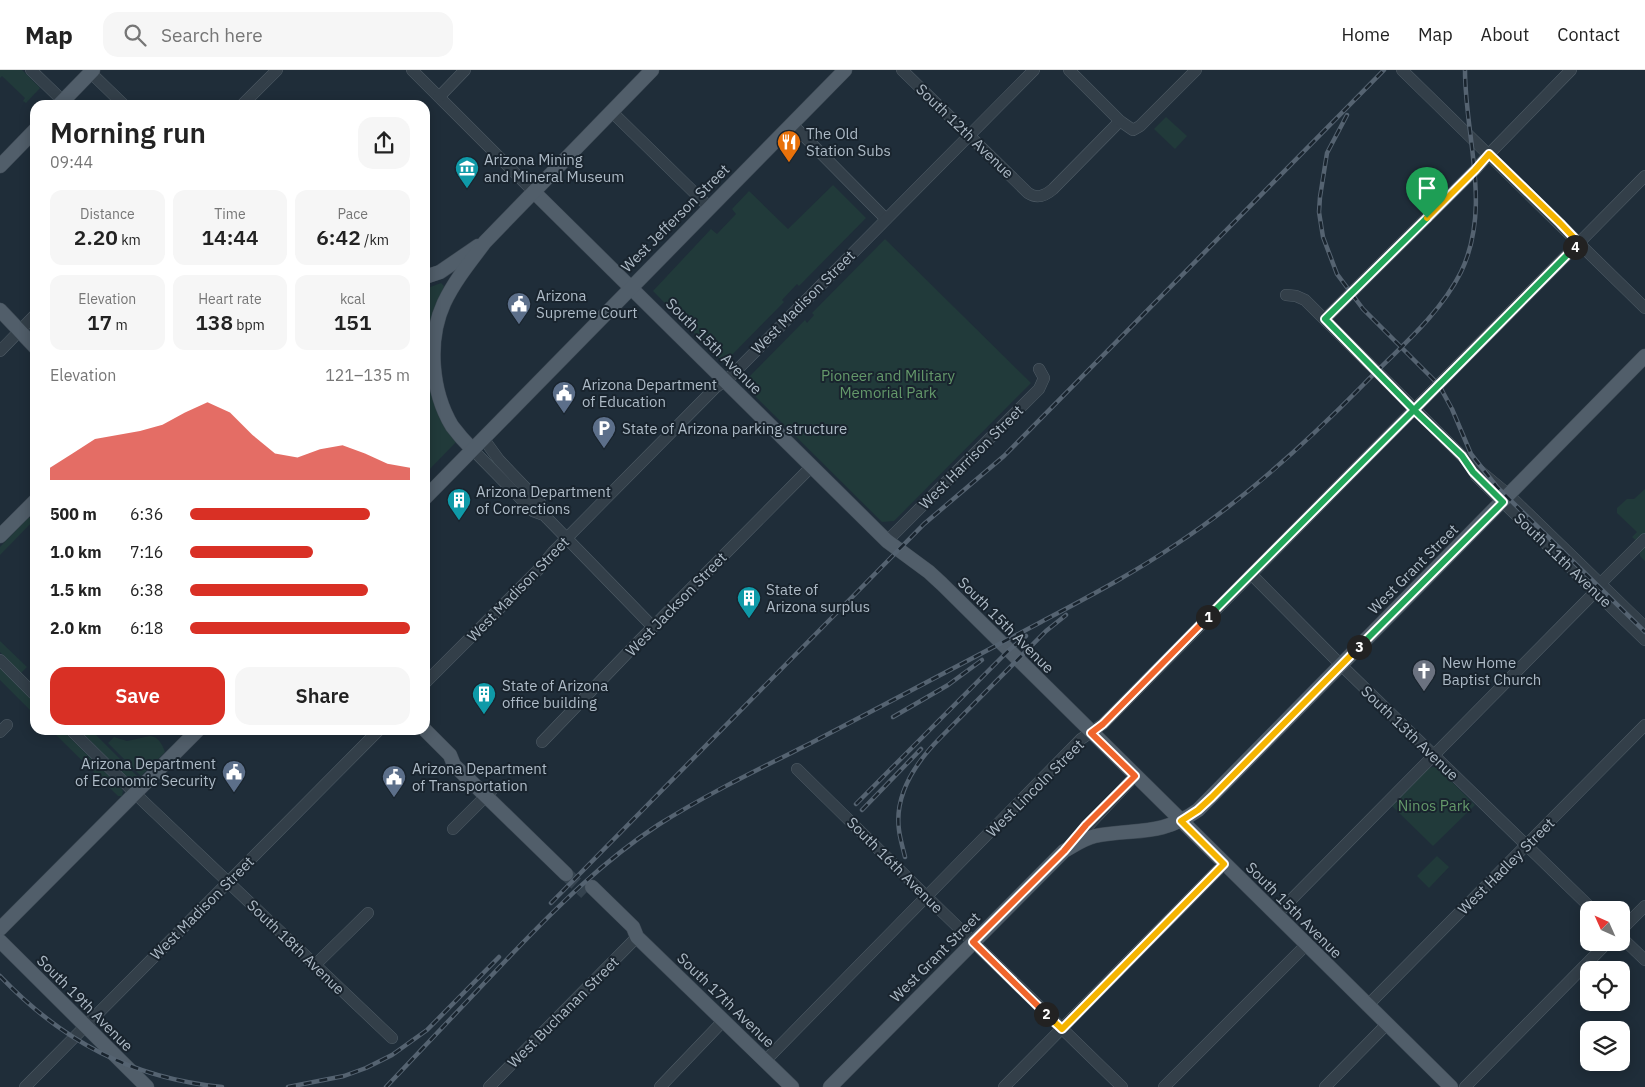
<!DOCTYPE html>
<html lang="en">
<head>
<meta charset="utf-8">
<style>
  body { margin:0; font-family:"IBM Plex Sans",sans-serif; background:#f6f6f6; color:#222; height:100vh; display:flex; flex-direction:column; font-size:19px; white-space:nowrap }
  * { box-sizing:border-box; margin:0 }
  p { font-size:16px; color:#767676 }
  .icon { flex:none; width:28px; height:28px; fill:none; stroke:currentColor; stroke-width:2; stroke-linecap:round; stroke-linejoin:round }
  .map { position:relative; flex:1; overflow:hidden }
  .drawer { position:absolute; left:30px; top:30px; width:400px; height:635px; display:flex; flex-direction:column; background:#fff; border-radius:15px; box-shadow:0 2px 12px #0003 }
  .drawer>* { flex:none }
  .needle { width:32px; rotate:315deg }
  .controls { position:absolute; left:1580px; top:831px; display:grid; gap:10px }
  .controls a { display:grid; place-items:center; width:50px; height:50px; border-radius:10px; background:#fff; box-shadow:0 2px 12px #0003; font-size:25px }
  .pin { position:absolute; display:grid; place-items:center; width:42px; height:42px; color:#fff; margin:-51px -21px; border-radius:50% 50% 50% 0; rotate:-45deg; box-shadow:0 0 5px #0007 }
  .pin .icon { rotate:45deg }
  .km { position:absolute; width:25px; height:25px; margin:-12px; border-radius:50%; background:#222; color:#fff; font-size:14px; line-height:25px; text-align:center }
  .round { display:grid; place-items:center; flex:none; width:52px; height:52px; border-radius:15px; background:#f6f6f6 }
  .overview { display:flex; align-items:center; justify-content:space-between; height:85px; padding:0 20px }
  h1 { font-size:28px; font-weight:600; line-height:38px }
  .stats { display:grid; grid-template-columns:repeat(3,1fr); gap:8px; height:85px; padding:5px 20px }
  .stats div { display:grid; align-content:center; border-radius:12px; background:#f6f6f6; text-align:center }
  .stats b { font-size:21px; font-weight:600 }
  .stats small { font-size:14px; font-weight:400 }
  .stats p { font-size:14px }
  .chart { height:140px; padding:10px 20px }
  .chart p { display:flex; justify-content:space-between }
  .chart svg { width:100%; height:90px; margin-top:5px; fill:#d93025; opacity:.7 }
  .primary-button { display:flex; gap:10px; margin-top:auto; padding:10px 20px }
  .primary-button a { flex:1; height:58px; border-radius:15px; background:#d93025; color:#fff; font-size:20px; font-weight:600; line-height:58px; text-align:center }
  .primary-button a+a { background:#f6f6f6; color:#222 }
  ul { padding:0 20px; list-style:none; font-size:16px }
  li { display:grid; grid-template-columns:80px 60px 1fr; align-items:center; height:38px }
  li i { height:12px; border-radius:6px; background:#d93025 }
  header { display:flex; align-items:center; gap:30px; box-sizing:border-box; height:70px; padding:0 25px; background:#fff; border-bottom:1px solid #e0e0e0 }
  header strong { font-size:24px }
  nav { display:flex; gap:28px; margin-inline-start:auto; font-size:18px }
  .search { width:350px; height:45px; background:#f6f6f6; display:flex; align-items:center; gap:12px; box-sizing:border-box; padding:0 18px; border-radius:15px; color:#767676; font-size:19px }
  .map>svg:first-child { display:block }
  .green { fill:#213a3a }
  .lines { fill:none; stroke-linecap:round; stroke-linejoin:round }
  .major-tunnel { stroke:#34424e; stroke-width:14; stroke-dasharray:14 7; stroke-linecap:butt }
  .minor-casing { stroke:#505d67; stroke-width:12 }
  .major-casing { stroke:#3c4853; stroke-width:15 }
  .minor { stroke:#333f49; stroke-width:11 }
  .major { stroke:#515e6a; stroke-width:14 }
  .rail-casing { stroke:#556371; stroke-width:4.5 }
  .rail { stroke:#19242e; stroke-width:2.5; stroke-dasharray:8; stroke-linecap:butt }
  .split-1-casing { stroke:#fff; stroke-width:10 }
  .split-2-casing { stroke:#fff; stroke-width:10 }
  .split-3-casing { stroke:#fff; stroke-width:10 }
  .split-4-casing { stroke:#fff; stroke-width:10 }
  .split-5-casing { stroke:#fff; stroke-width:10 }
  .split-1 { stroke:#22a559; stroke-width:6 }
  .split-2 { stroke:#f0652b; stroke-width:6 }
  .split-3 { stroke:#f5b400; stroke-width:6 }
  .split-4 { stroke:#22a559; stroke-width:6 }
  .split-5 { stroke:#f5b400; stroke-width:6 }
  .labels { text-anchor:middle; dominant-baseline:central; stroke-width:4; stroke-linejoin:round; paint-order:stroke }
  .street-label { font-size:15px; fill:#adbac6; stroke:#19242e }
  .poi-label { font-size:15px; fill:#adbac6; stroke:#19242e; text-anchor:start }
  .park-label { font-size:15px; fill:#64986a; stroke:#19242e }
</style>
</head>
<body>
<header>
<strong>Map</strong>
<div class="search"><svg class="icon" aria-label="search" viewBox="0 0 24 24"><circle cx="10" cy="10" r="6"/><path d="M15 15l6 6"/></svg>Search here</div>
<nav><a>Home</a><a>Map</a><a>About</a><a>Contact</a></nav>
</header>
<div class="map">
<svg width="1645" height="1017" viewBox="0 0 1645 1017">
  <rect width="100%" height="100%" fill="#1f2d39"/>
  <g class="green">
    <path d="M0 0H22L40 18 26 33 23 31 25 28 2 6 0 8Z"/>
    <path d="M1166 47 1187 66 1175 79 1154 59Z"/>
    <path d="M833 115 866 148 799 216 797 214 782 230 784 232 724 293 653 221 711 159 717 164 736 144 732 139 749 121 788 159Z"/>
    <path d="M885 169 1031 313 894 451 882 452 756 327 748 308 805 250 807 253 814 245 812 243Z"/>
    <path d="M441 213 444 216 430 263 457 371 425 404V219Z"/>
    <path d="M1645 419V491L1640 486V474L1632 467 1637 462 1617 443V438L1627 429H1634Z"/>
    <path d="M28 448H31L34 450 0 485V477Z"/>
    <path d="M0 571 27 597 21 603 0 582Z"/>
    <path d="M0 598 35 633V645L0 610Z"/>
    <path d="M51 660H62L120 717 123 721 122 726H118Z"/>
    <path d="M80 660H91L138 707V709L134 712 130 711Z"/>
    <path d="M150 666C159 667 162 674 165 682L141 706 108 673 114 667 127 671Z"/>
    <path d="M1433 697H1437L1475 735 1433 776 1392 736 1429 698Z"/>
    <path d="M1437 786 1449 797 1429 818 1417 806Z"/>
  </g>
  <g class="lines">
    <path class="major-tunnel" d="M566 804 586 823"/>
    <g class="minor-casing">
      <g id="minor">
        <path d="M31 0 63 31"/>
        <path d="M412 0 534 122"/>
        <path d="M902 0 1028 123C1037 129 1045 126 1053 119L1120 51"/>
        <path d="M1069 0 1120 51 1133 60 1140 56 1196 0"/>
        <path d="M1402 0 1645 238"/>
        <path d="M91 3 124 35"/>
        <path d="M439 27 465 0"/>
        <path d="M242 35 277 0"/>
        <path d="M612 42 709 137"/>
        <path d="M792 54 886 149"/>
        <path d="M1286 225 1296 226 1305 230 1462 386 1509 425 1645 557"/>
        <path d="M1325 249 1475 100 1489 84 1571 0"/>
        <path d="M0 281 35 245"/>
        <path d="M483 368 499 390 540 433 547 448"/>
        <path d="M472 379 533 441 544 445 653 557"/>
        <path d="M1476 406 1645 570"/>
        <path d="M887 471 1039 319 1044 308 1039 299"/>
        <path d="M1251 504 1341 595 1593 840"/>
        <path d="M1601 513 1645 469"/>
        <path d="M0 590 35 625"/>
        <path d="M425 613 538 500 553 482 715 318 732 305 1034 0"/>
        <path d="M71 660 145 733 392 968"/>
        <path d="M0 662 7 655"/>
        <path d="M542 672 638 572 812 396"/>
        <path d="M797 699 927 827 1122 1017"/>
        <path d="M453 759 492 720"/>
        <path d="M1068 777 1135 706"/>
        <path d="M1276 845 1595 522"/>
        <path d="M1621 860 1645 836"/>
        <path d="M1621 867 1645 890"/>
        <path d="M315 895 368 843"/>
        <path d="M1367 936 1645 655"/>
        <path d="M765 991 1081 669 1103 654 1645 106"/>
        <path d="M25 1017 379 660"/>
        <path d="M489 1017 637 867"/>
        <path d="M660 1017 724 950"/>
        <path d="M1004 1017 1224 794"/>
        <path d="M1164 1017 1306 875"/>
        <path d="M1325 1017 1386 955"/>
        <path d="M1465 1017 1608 872"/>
      </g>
    </g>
    <g class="major-casing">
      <g id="major">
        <path d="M59 35 93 0"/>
        <path d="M0 96 35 60"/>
        <path d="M534 122 887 471 929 502 942 514 1451 1017"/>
        <path d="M425 207 440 202 478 176"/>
        <path d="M0 240 35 277"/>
        <path d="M472 379C465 372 458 364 452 356 431 321 427 270 444 233 455 210 470 192 485 172L652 0"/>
        <path d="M425 428 845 0"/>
        <path d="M0 466 35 431"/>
        <path d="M425 660 450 685 454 695 566 804"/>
        <path d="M592 817 633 857 637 867 792 1017"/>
        <path d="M0 859 198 660"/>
        <path d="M0 871 147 1017"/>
        <path d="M830 1017 1064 781C1073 776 1085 768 1095 766 1136 758 1160 767 1198 740L1645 286"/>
      </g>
    </g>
    <use href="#minor" class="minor"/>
    <use href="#major" class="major"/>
    <g class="rail-casing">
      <g id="rail">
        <path d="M1347 45 1327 83 1320 127 1319 142 1323 167 1337 204 1363 239 1439 315 1452 339 1471 384 1497 417 1645 562"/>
        <path d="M893 647 948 615 982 590"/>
        <path d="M856 734 1009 580 1026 566"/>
        <path d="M862 740 921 679"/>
        <path d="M905 787C903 778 900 769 899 760 894 723 917 691 941 667L1046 561 1066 545"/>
        <path d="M551 833 924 454 1004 386 1384 0"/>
        <path d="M0 906C62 971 131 1008 222 1017"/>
        <path d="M288 1017 344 1006 366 998 392 985 427 960 499 887"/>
        <path d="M386 1017C428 973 469 929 511 885 556 838 603 791 658 755 707 724 759 699 811 673 888 633 965 592 1041 552 1088 527 1134 503 1178 473 1246 428 1306 373 1363 315 1397 280 1439 246 1461 202 1492 137 1465 68 1465 0"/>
      </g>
    </g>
    <use href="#rail" class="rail"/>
  </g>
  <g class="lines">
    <g class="split-1-casing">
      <path id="split-1" d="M1208 547 1414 340 1325 249 1427 148"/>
    </g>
    <g class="split-2-casing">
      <path id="split-2" d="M1046 944 973 872 1064 781 1086 755 1135 706 1091 663 1103 654 1208 547"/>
    </g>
    <g class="split-3-casing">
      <path id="split-3" d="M1046 944 1062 959 1224 794 1181 751 1198 740 1212 727 1359 577"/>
    </g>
    <g class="split-4-casing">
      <path id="split-4" d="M1359 577 1503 432 1473 402 1462 386 1414 340 1575 177"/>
    </g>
    <g class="split-5-casing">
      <path id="split-5" d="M1427 148 1475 100 1489 84 1560 153 1579 173 1575 177"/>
    </g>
    <use href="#split-1" class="split-1"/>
    <use href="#split-2" class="split-2"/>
    <use href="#split-3" class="split-3"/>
    <use href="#split-4" class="split-4"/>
    <use href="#split-5" class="split-5"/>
  </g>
  <defs>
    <g id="restaurant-pin" transform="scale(1.25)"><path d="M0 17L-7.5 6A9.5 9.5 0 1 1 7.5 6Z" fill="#e8710a" stroke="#19242e"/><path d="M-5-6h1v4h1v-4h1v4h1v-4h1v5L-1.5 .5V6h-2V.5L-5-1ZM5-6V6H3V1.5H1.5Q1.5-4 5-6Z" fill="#fff"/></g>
    <g id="museum-pin" transform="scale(1.25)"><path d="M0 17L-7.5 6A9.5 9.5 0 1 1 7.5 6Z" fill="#0f9aa8" stroke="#19242e"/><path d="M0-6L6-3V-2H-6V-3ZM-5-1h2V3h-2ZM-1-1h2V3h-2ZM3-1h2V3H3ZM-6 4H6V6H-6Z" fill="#fff"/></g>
    <g id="civic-pin" transform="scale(1.25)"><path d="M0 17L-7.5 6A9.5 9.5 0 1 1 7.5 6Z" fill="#5c6f8a" stroke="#19242e"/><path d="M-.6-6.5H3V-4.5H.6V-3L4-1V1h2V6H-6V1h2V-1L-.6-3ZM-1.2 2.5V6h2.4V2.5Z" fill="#fff"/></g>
    <g id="parking-pin" transform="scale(1.25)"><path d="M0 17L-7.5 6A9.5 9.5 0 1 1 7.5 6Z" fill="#5c6f8a" stroke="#19242e"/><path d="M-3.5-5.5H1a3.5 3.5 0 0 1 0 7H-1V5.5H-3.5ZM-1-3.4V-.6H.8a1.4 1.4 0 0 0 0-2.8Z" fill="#fff"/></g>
    <g id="building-pin" transform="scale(1.25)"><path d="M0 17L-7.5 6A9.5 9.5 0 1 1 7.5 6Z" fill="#0f9aa8" stroke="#19242e"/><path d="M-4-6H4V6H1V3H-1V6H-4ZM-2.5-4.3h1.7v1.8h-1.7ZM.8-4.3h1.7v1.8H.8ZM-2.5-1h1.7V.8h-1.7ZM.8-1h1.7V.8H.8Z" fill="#fff"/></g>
    <g id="church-pin" transform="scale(1.25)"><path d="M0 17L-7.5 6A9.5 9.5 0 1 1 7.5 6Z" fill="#6b7280" stroke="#19242e"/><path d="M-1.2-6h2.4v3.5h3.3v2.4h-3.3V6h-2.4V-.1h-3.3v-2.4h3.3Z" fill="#fff"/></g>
  </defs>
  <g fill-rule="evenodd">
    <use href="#restaurant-pin" x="789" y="72"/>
    <use href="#museum-pin" x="467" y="98"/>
    <use href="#civic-pin" x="519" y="234"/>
    <use href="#civic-pin" x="564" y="323"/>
    <use href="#parking-pin" x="604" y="358"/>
    <use href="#building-pin" x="459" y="430"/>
    <use href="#building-pin" x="749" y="528"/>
    <use href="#church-pin" x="1424" y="601"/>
    <use href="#building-pin" x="484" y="624"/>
    <use href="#civic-pin" x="234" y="702"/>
    <use href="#civic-pin" x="394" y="707"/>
  </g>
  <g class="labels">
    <g class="street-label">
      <text transform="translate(965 61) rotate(44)">South 12th Avenue</text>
      <text transform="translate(675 148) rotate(-45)">West Jefferson Street</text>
      <text transform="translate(803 232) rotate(-45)">West Madison Street</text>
      <text transform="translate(714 276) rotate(45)">South 15th Avenue</text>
      <text transform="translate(971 387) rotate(-45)">West Harrison Street</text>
      <text transform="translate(1563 490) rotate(44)">South 11th Avenue</text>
      <text transform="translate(1413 499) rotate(-45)">West Grant Street</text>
      <text transform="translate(518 519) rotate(-46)">West Madison Street</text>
      <text transform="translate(676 534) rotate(-46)">West Jackson Street</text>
      <text transform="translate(1006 555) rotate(45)">South 15th Avenue</text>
      <text transform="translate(1410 663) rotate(44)">South 13th Avenue</text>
      <text transform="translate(1035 718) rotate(-45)">West Lincoln Street</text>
      <text transform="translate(895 795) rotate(45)">South 16th Avenue</text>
      <text transform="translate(1506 796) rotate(-45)">West Hadley Street</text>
      <text transform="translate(202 838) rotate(-45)">West Madison Street</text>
      <text transform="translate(1294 840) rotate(45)">South 15th Avenue</text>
      <text transform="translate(296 877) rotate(44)">South 18th Avenue</text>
      <text transform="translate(935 887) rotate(-45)">West Grant Street</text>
      <text transform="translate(726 930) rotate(44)">South 17th Avenue</text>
      <text transform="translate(85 933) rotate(45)">South 19th Avenue</text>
      <text transform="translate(563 942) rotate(-45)">West Buchanan Street</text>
    </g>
    <g class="poi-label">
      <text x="806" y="63">The Old<tspan x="806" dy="17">Station Subs</tspan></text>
      <text x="484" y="89">Arizona Mining<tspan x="484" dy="17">and Mineral Museum</tspan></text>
      <text x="536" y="225">Arizona<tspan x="536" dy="17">Supreme Court</tspan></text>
      <text x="582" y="314">Arizona Department<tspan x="582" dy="17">of Education</tspan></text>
      <text x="622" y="358">State of Arizona parking structure</text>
      <text x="476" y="421">Arizona Department<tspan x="476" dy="17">of Corrections</tspan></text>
      <text x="766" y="519">State of<tspan x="766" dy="17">Arizona surplus</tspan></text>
      <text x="1442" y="592">New Home<tspan x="1442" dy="17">Baptist Church</tspan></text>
      <text x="502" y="615">State of Arizona<tspan x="502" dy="17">office building</tspan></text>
      <text x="216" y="693" text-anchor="end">Arizona Department<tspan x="216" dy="17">of Economic Security</tspan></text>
      <text x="412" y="698">Arizona Department<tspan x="412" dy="17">of Transportation</tspan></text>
    </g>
    <g class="park-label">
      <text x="888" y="305">Pioneer and Military<tspan x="888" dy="17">Memorial Park</tspan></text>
      <text x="1434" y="735">Ninos Park</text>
    </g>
  </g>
</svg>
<div class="controls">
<a><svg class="needle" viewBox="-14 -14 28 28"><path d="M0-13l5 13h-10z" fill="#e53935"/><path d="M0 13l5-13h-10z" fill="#767676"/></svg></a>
<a><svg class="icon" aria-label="locate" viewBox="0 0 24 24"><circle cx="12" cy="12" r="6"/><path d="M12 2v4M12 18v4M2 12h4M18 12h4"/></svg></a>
<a><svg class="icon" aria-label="layers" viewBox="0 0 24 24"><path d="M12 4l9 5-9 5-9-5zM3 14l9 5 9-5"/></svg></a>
</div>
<div class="pin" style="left:1427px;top:148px;background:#1e9e55"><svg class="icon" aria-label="arrive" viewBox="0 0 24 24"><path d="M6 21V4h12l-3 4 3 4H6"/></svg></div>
<b class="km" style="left:1208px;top:547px">1</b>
<b class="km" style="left:1046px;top:944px">2</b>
<b class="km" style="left:1359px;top:577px">3</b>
<b class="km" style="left:1575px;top:177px">4</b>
<section class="drawer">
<div class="overview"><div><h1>Morning run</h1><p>09:44</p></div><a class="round"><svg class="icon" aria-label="share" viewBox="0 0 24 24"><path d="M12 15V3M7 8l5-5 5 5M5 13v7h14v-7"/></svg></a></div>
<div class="stats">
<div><p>Distance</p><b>2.20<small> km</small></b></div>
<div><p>Time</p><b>14:44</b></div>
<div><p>Pace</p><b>6:42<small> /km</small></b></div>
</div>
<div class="stats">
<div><p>Elevation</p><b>17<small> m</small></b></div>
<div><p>Heart rate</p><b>138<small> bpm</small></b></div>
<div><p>kcal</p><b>151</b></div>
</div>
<div class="chart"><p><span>Elevation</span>121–135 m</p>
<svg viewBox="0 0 160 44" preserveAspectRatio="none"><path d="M0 44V38L10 31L20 24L30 22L40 20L50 17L60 11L70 6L80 11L90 22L100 31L110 33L120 29L130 27L140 31L150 36L160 38V44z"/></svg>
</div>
<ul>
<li><b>500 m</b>6:36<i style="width:82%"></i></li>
<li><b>1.0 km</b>7:16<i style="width:56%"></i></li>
<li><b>1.5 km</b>6:38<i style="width:81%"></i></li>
<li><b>2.0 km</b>6:18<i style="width:100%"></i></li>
</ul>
<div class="primary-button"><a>Save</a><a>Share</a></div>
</section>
</div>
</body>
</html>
